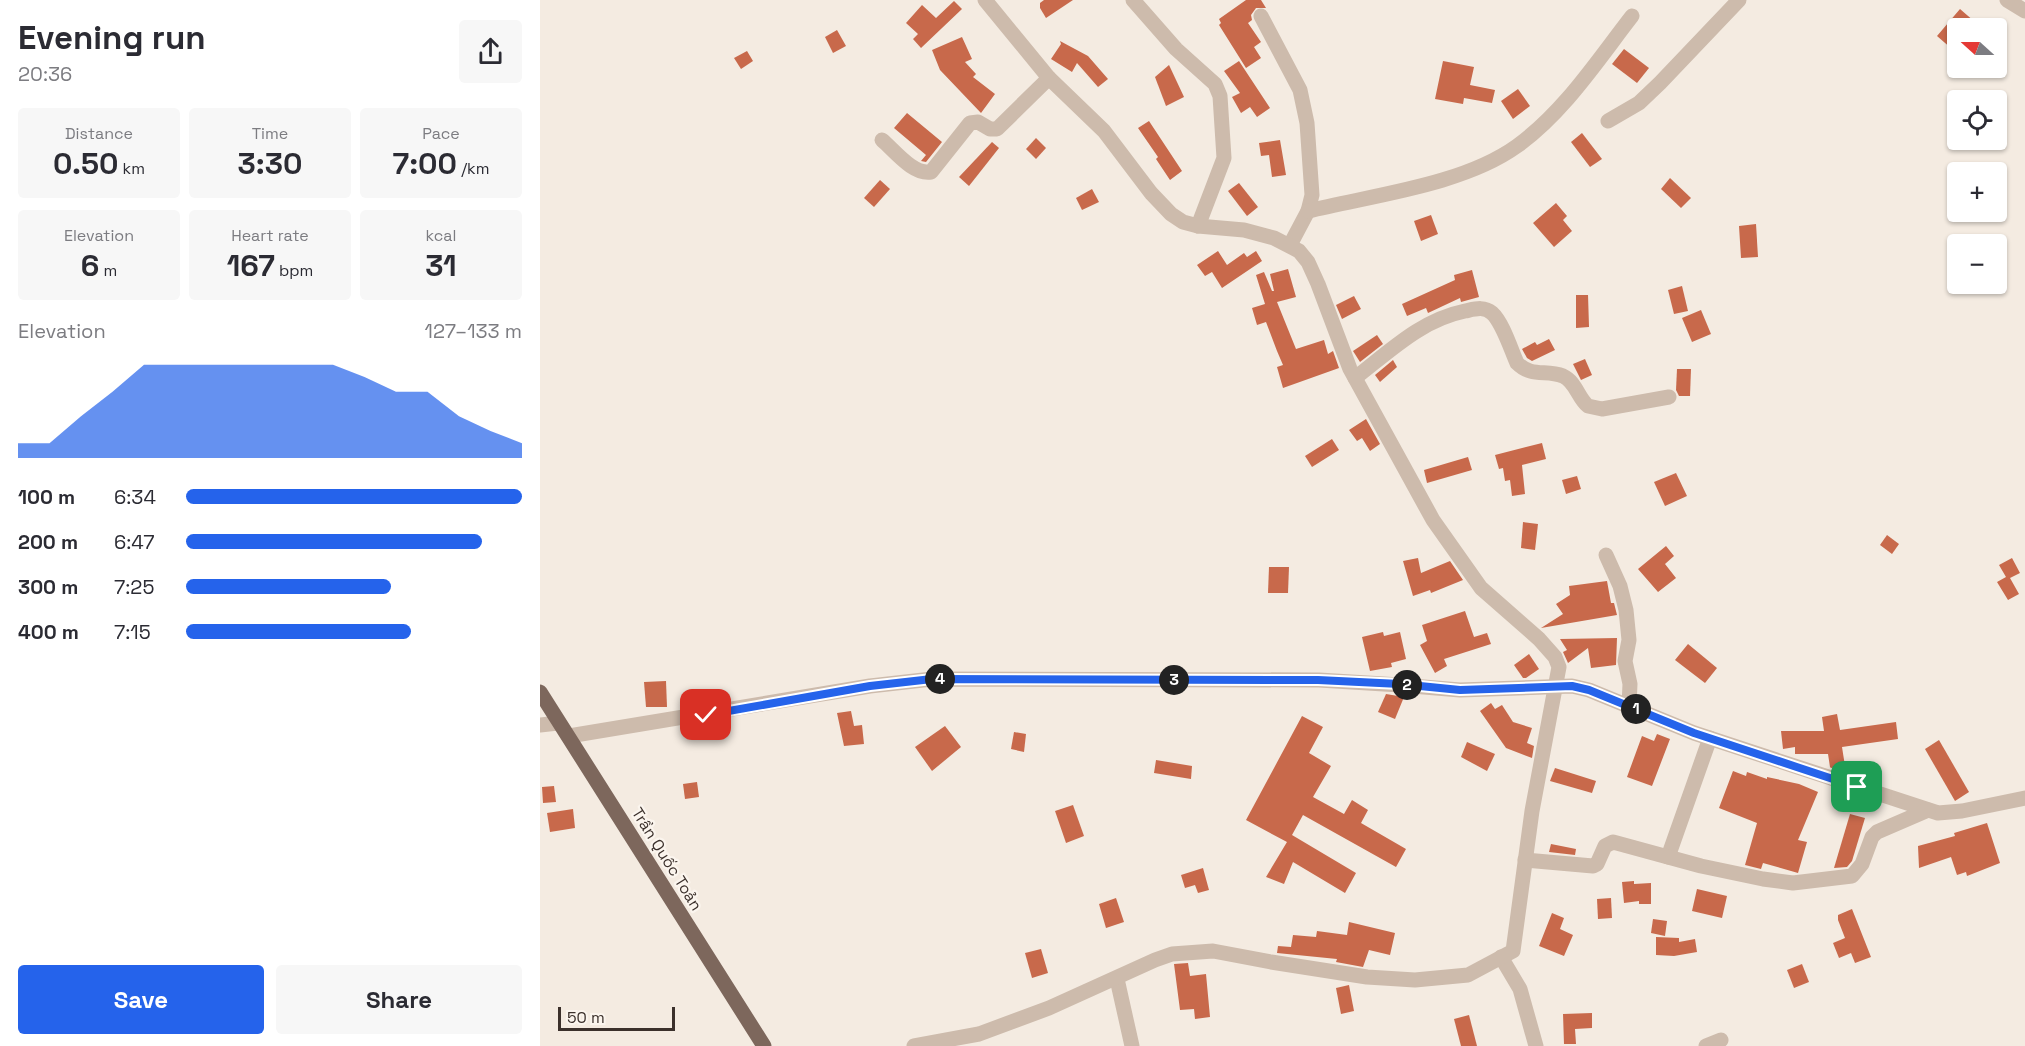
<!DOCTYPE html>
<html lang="en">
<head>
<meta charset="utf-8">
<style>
  body { margin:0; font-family:"Space Grotesk",sans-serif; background:#f7f7f7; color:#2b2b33; height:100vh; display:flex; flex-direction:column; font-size:22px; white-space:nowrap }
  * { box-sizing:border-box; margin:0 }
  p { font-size:20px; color:#7c7c81 }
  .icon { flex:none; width:33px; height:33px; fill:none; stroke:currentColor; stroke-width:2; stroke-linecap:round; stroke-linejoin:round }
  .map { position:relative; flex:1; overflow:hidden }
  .side { display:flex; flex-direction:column; background:#fff; width:540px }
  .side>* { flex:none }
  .needle { width:39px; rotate:291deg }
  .fabs { position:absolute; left:1407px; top:18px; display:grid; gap:12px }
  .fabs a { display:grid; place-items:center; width:60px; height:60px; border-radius:6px; background:#fff; box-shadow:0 2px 4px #0004; font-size:30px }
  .scale { position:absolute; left:18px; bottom:15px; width:117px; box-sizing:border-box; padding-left:6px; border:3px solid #3b302b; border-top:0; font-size:16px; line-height:21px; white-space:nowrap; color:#3b302b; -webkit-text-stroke:4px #fbf5ee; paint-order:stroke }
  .pin { position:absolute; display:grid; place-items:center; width:51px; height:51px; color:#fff; margin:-26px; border-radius:12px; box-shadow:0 3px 9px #0006 }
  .km { position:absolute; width:30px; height:30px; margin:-15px; border-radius:50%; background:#222; color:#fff; font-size:16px; line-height:30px; text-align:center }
  .round { display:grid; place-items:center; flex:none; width:63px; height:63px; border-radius:6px; background:#f7f7f7 }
  .summary { display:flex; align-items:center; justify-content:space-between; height:102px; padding:0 18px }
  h1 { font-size:33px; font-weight:700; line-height:45px }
  .metrics { display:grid; grid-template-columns:repeat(3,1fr); gap:9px; height:102px; padding:6px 18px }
  .metrics div { display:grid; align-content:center; border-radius:6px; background:#f7f7f7; text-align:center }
  .metrics b { font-size:30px; font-weight:700 }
  .metrics small { font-size:16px; font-weight:400 }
  .metrics p { font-size:16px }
  .chart { height:168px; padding:12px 18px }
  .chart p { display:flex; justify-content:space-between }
  .chart svg { width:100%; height:108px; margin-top:6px; fill:#2563eb; opacity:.7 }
  .cta { display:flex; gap:12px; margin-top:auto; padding:12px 18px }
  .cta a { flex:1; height:69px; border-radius:6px; background:#2563eb; color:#fff; font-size:24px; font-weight:700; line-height:69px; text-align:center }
  .cta a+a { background:#f7f7f7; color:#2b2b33 }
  ul { padding:0 18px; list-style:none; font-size:20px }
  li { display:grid; grid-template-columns:96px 72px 1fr; align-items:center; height:45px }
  li i { height:15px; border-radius:8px; background:#2563eb }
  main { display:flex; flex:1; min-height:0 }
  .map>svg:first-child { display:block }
  .building { fill:#c8694b }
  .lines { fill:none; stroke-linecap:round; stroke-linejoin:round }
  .minor { stroke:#cdbbac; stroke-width:15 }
  .major { stroke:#7d675c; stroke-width:15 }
  .route-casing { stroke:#fff; stroke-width:12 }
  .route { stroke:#2563eb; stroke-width:8 }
  .labels { text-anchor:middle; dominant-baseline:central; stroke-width:4.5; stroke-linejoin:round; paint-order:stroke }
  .street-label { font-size:16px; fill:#3b302b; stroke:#fbf5ee }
</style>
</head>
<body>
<main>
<section class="side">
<div class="summary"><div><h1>Evening run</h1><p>20:36</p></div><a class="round"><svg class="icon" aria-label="share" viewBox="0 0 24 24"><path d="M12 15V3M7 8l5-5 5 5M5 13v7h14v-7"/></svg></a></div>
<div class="metrics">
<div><p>Distance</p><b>0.50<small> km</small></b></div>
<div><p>Time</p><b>3:30</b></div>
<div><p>Pace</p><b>7:00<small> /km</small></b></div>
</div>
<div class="metrics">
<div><p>Elevation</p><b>6<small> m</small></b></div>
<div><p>Heart rate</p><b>167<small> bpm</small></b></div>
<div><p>kcal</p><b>31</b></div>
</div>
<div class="chart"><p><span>Elevation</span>127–133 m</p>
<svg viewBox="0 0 160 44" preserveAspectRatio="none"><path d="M0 44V38L10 38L20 27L30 17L40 6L50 6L60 6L70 6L80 6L90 6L100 6L110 11L120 17L130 17L140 27L150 33L160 38V44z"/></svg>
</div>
<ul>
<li><b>100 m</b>6:34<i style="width:100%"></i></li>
<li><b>200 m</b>6:47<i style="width:88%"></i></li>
<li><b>300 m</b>7:25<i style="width:61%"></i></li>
<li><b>400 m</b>7:15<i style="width:67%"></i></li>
</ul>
<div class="cta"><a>Save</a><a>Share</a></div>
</section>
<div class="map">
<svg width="1485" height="1046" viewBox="0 0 1485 1046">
  <rect width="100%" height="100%" fill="#f4ebe1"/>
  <g class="building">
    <path d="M504 0H533L506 18 500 8V3Z"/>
    <path d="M706 0H721L726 8H716L711 15 712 20 708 23 721 42 714 47 721 58 706 68 679 25 681 23 679 19Z"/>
    <path d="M414 1 422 9 381 48 373 39 378 34 366 23 382 5 396 18Z"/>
    <path d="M1420 9 1435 22 1429 28H1418V42L1412 49 1397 36Z"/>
    <path d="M297 30 306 46 293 53 285 37Z"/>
    <path d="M422 37 432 59 425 62 436 74 433 77 455 94 441 113 400 70 392 50Z"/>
    <path d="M520 41 548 56 568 79 558 87 537 63 532 72 511 59 521 44Z"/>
    <path d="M1084 49 1109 68 1097 83 1072 64Z"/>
    <path d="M207 51 213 61 201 69 194 58Z"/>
    <path d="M699 61 730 108 717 117 710 107 701 113 692 97 700 93 684 71Z"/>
    <path d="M903 61 934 67 930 85 955 90 952 103 924 98 923 104 895 99Z"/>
    <path d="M629 65 644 97 626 106 615 77Z"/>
    <path d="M978 89 990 106 973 119 961 101Z"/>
    <path d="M367 113 402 142 386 162 381 161 386 155 354 128Z"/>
    <path d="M609 121 642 171 630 180 616 159 618 157 598 128Z"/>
    <path d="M1042 133 1062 159 1050 167 1031 142Z"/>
    <path d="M496 138 506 148 496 159 486 149Z"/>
    <path d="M740 140 746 175 732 177 729 155 721 156 719 143Z"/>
    <path d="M452 142 459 148 429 186 419 177Z"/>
    <path d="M1130 178 1151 198 1141 208 1121 189Z"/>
    <path d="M340 180 350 189 334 207 324 198Z"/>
    <path d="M699 183 718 207 707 216 688 191Z"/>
    <path d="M552 189 559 202 542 210 536 198Z"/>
    <path d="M1016 203 1027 216 1023 220 1032 231 1014 247 993 223Z"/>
    <path d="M891 215 898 234 881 241 874 221Z"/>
    <path d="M1216 224 1218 257 1201 258 1199 226Z"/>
    <path d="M678 251 687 265 704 253 707 257 716 251 722 261 682 288 672 272 665 276 657 265Z"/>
    <path d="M748 269 756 297 737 302 756 349 784 340 788 354 793 351 799 368 743 388 737 367 743 365 737 351 726 322 717 325 712 308 725 304 716 275 724 272 732 291H734L730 274Z"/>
    <path d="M932 270 939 297 921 302 920 298 888 313 886 308 867 316 862 304 915 280 914 275Z"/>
    <path d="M1142 286 1148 311 1134 314 1128 290Z"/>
    <path d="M1036 295H1048L1049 327 1036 328Z"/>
    <path d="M814 296 821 309 802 319 796 305Z"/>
    <path d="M1161 310 1171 334 1152 342 1142 318Z"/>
    <path d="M837 335 843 344 820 362 813 351Z"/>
    <path d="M1009 339 1015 350 992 361 987 358 982 349 995 342 997 345Z"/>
    <path d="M1045 359 1052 375 1041 380 1033 364Z"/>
    <path d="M853 360 857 367 840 382 835 375Z"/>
    <path d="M1137 369H1151L1150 396H1139L1136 390Z"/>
    <path d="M826 419 840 444 830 451 822 438 817 441 809 430Z"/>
    <path d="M792 439 799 450 772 467 765 456Z"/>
    <path d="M1002 443 1006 459 982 465 985 494 972 496 970 480 965 481 963 468 959 469 955 455Z"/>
    <path d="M928 457 932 470 887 483 884 470Z"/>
    <path d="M1136 473 1147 496 1125 506 1114 482Z"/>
    <path d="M1037 476 1041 489 1026 494 1022 480Z"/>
    <path d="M983 522 998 524 995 550 981 548Z"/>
    <path d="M1347 535 1359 544 1352 554 1340 545Z"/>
    <path d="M1126 546 1134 556 1125 564 1136 578 1118 592 1098 569Z"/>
    <path d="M878 558 881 573 910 561 923 580 891 593 890 590 873 596 863 561Z"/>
    <path d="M1472 558 1480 573 1470 578 1479 594 1468 600 1457 582 1466 577 1459 565Z"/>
    <path d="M729 567H749L748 593H728Z"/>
    <path d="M1067 581 1071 603H1074L1077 615 1001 628 1023 614 1016 604 1030 595 1029 586Z"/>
    <path d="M925 611 934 637 947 633 951 644 904 659 907 666 895 673 880 645 887 641 882 625Z"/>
    <path d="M843 632 844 636 860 632 866 659 851 663 852 667 830 671 822 637Z"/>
    <path d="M1077 638 1076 665 1051 668 1048 648 1028 663 1023 652 1027 650 1020 639Z"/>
    <path d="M1148 644 1177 668 1165 683 1135 660Z"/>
    <path d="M989 654 999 669 986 678H983L974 665Z"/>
    <path d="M126 681 127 707H106L104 682Z"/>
    <path d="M846 694 864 697 855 719 838 712Z"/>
    <path d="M951 703 955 709 962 705 973 722 992 728 987 743 994 746 992 758 966 748 940 711Z"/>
    <path d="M311 711 314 726 322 725 324 744 304 746 297 713Z"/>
    <path d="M1297 714 1300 730 1356 722 1358 739 1302 747 1305 766 1291 768 1290 767 1288 754H1255V747L1243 749 1241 731H1284L1282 717Z"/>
    <path d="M762 716 783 727 769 753 791 766 773 797 804 814 812 800 828 810 821 823 866 849 856 867 763 815 752 835 816 873 805 893 753 862 744 884 726 877 747 842 706 820Z"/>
    <path d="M405 726 421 747 392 771 375 747Z"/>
    <path d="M474 732 486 734 484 752 471 749Z"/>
    <path d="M1117 734 1130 739 1112 786 1087 777 1102 736 1114 741Z"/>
    <path d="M1399 740 1429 792 1415 801 1385 749Z"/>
    <path d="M927 742 955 754 947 771 921 757Z"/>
    <path d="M616 760 652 766 651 779 614 773Z"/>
    <path d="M1015 768 1056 781 1052 793 1010 781Z"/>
    <path d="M1193 771 1206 776 1207 772 1227 779V777L1259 784 1278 792 1258 840 1267 842 1258 873 1223 863 1221 869 1205 865 1217 823 1179 808Z"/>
    <path d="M157 782 159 797 145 799 143 784Z"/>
    <path d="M14 786 16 802 3 803 2 787Z"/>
    <path d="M533 805 544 836 526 843 515 811Z"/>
    <path d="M33 809 35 828 10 832 7 813Z"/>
    <path d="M1310 814 1325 818 1312 861 1307 867 1294 868Z"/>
    <path d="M1447 823 1460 863 1427 876 1426 872 1417 875 1411 857 1379 868 1378 846 1415 836 1414 833Z"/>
    <path d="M1011 844 1036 849 1035 855 1009 852Z"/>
    <path d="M663 868 669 890 658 893 655 885 645 888 641 875Z"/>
    <path d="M1094 881V884L1111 883V904H1099V901L1084 903 1082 882Z"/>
    <path d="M1157 889 1187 896 1182 918 1152 911Z"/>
    <path d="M576 898 584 922 566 928 559 904Z"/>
    <path d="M1071 898 1072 918 1058 919 1057 899Z"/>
    <path d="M1312 909 1331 957 1315 963 1311 953 1299 958 1293 943 1305 938 1298 920V915Z"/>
    <path d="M1012 913 1024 918 1020 929 1033 935 1024 956 999 946Z"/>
    <path d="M1113 919 1127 921 1125 936 1111 933Z"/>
    <path d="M809 922 855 933 850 955 829 950 823 967 796 962 797 959 737 953 738 946 751 947 753 935 776 937 777 931 807 935Z"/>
    <path d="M1116 937 1139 938V942L1155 939 1157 952 1134 956 1116 955Z"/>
    <path d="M501 949 508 973 492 978 485 953Z"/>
    <path d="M648 963 650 976 666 974 670 1017 655 1019 654 1009 640 1010 634 964Z"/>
    <path d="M1262 964 1269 982 1254 988 1247 970Z"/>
    <path d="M809 985 814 1011 801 1014 796 988Z"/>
    <path d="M1052 1013V1028L1035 1029 1036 1044H1024L1023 1014Z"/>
    <path d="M929 1015 937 1046H921L914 1019Z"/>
  </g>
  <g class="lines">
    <g class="minor">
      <path d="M593 0 636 49 675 84 680 96 684 158 658 226"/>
      <path d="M1467 0 1485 11"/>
      <path d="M721 16 760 90 767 123 772 195 768 211 750 245"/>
      <path d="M1068 121 1099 103 1120 83 1199 0"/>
      <path d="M342 140C355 151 373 175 391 172L430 123 438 122 450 129H457L509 78"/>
      <path d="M768 211C833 195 923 185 977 146 1024 112 1057 61 1092 16"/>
      <path d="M815 378C850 351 881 320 925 311 935 309 944 306 952 313 963 323 971 350 977 363 992 378 1006 369 1023 376 1036 382 1038 398 1048 406L1062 409 1129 397"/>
      <path d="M1066 555 1080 586 1086 610 1089 640 1085 661 1090 684 1089 706"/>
      <path d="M0 725 18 723"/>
      <path d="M29 736 330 686 392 679 779 680 860 685 920 690 1032 686 1049 690 1154 733 1398 813 1422 811 1485 798"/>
      <path d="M1128 857 1170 738"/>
      <path d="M985 860 1053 866 1057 864 1065 846 1073 842 1161 866 1223 879 1253 883 1312 876 1322 864 1332 837 1337 832 1388 810"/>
      <path d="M961 957 980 989 996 1046"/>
      <path d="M577 979 592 1046"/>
      <path d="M374 1046 439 1034 509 1008 615 960 632 954 673 951 731 962 827 977 875 980 928 975 973 951 992 811 1019 667 1015 657 999 639 941 588 893 520 810 369 778 284 768 262 759 251 734 238 704 230 658 226 643 222 631 214 611 193 564 131 509 78 445 0"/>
      <path d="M1166 1046 1181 1040"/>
    </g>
    <path class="major" d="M0 692 224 1046"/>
  </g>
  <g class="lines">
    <g class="route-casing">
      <path id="route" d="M166 715 330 686 392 679 778 680 860 684 920 690 1032 686 1049 690 1154 733 1317 787"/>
    </g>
    <use href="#route" class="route"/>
  </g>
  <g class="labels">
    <g class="street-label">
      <text transform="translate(127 859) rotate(58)">Trần Quốc Toản</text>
    </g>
  </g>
</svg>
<div class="fabs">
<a><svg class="needle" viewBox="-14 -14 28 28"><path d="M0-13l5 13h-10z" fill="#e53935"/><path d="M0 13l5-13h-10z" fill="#7c7c81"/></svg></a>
<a><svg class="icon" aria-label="locate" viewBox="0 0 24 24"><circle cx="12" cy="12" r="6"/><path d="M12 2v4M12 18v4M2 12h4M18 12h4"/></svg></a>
<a>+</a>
<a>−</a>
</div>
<div class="scale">50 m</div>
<div class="pin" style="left:1317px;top:787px;background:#1e9e55"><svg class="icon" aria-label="arrive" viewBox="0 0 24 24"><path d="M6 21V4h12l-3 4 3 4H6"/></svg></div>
<div class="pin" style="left:166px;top:715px;background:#d93025"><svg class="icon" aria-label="check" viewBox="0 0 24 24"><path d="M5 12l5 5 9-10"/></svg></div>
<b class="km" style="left:1096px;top:709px">1</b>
<b class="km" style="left:867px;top:685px">2</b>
<b class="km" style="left:634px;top:680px">3</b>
<b class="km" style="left:400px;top:679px">4</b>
</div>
</main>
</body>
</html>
